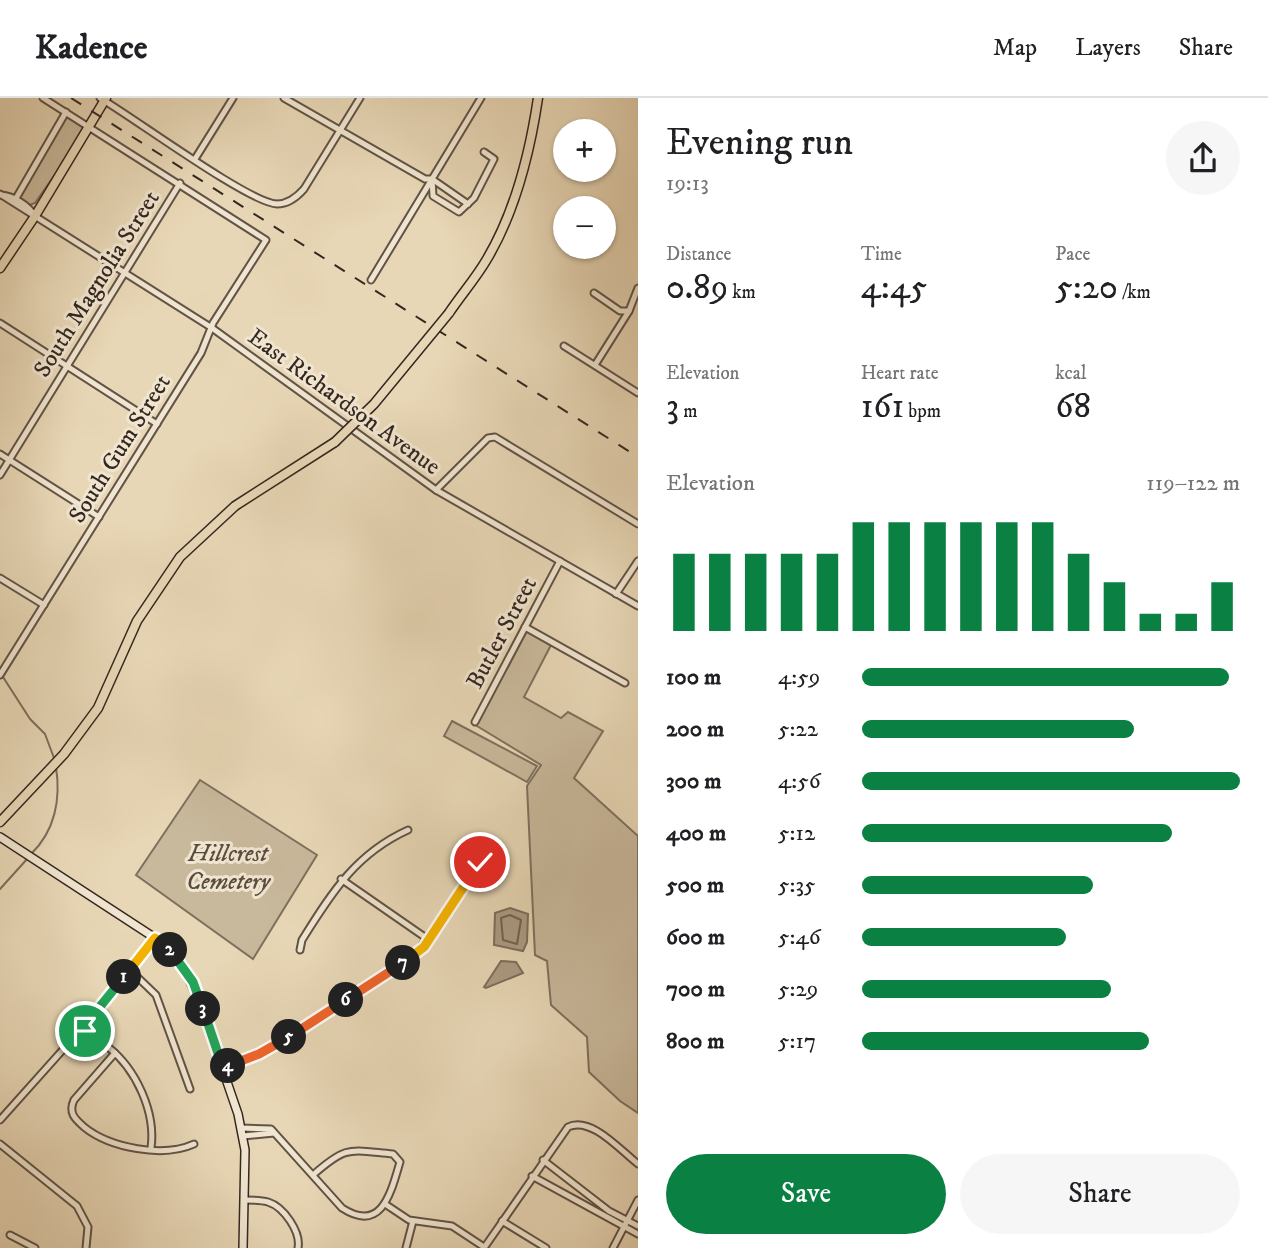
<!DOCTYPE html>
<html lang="en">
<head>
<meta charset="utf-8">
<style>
  body { margin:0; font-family:"IM FELL DW Pica",serif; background:#f6f6f6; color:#202124; height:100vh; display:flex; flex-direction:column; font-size:26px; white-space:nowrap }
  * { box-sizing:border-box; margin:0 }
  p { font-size:23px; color:#757577 }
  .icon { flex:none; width:38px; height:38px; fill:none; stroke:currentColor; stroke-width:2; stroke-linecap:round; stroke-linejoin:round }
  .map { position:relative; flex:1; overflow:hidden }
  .side { display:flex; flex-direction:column; background:#fff; width:630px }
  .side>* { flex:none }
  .controls { position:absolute; left:553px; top:21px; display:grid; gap:14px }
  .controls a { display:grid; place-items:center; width:63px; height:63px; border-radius:50%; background:#fff; box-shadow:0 2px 5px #0004; font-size:35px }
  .pin { position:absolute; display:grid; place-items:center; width:60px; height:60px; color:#fff; margin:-30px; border:4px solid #fff; border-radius:50%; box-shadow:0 2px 7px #0007 }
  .km { position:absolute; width:35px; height:35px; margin:-18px; border-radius:50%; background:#222; color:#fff; font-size:19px; line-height:35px; text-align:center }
  .round { display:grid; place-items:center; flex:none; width:74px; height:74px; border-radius:37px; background:#f6f6f6 }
  .overview { display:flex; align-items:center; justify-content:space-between; height:119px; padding:0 28px }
  h1 { font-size:38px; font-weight:600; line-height:52px }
  .stats { display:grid; grid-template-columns:repeat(3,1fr); gap:10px; height:119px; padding:7px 28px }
  .stats div { display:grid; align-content:center }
  .stats b { font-size:35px; font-weight:600 }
  .stats small { font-size:19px; font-weight:400 }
  .stats p { font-size:19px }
  .chart { height:196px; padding:14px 28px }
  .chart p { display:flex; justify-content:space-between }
  .chart svg { width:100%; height:126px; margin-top:7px; stroke:#0b8043; stroke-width:6 }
  .button { display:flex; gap:14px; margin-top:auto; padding:14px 28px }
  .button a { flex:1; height:80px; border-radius:42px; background:#0b8043; color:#fff; font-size:28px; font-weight:600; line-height:80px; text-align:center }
  .button a+a { background:#f6f6f6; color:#202124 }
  ul { padding:0 28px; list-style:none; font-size:23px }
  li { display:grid; grid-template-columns:112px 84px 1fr; align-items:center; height:52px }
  li i { height:18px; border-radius:9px; background:#0b8043 }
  header { display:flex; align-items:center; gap:42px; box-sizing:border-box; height:98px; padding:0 35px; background:#fff; border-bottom:2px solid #e0e0e0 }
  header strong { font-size:33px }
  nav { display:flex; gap:38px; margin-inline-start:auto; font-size:24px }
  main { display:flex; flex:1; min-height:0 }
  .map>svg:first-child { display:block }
  .green { fill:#c9b99c; stroke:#7e705e; stroke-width:2 }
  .water { fill:#ab9b83; stroke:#7b6d5b; stroke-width:2 }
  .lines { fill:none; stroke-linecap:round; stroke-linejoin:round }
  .shore { stroke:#706152; stroke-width:2 }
  .stream { stroke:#7b6d5b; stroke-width:2 }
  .street-casing { stroke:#615346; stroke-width:9 }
  .secondary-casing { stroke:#342720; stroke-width:10 }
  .primary-casing { stroke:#342720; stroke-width:11 }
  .street { stroke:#f0e5d0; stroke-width:5 }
  .secondary { stroke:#f0e5d0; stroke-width:7 }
  .primary { stroke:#e8d7b6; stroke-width:8 }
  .rail { stroke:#342720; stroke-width:2; stroke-dasharray:12 12; stroke-linecap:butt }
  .primary-bridge-casing { stroke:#342720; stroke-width:11; stroke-linecap:butt }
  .primary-bridge { stroke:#e8d7b6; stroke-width:8 }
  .split-1-casing { stroke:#fff; stroke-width:14 }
  .split-2-casing { stroke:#fff; stroke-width:14 }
  .split-3-casing { stroke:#fff; stroke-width:14 }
  .split-4-casing { stroke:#fff; stroke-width:14 }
  .split-5-casing { stroke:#fff; stroke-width:14 }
  .split-6-casing { stroke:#fff; stroke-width:14 }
  .split-7-casing { stroke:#fff; stroke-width:14 }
  .split-8-casing { stroke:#fff; stroke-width:14 }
  .split-9-casing { stroke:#fff; stroke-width:14 }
  .split-1 { stroke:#22a559; stroke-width:9 }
  .split-2 { stroke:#f5b400; stroke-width:9 }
  .split-3 { stroke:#22a559; stroke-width:9 }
  .split-4 { stroke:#22a559; stroke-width:9 }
  .split-5 { stroke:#f0652b; stroke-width:9 }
  .split-6 { stroke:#f0652b; stroke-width:9 }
  .split-7 { stroke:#f0652b; stroke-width:9 }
  .split-8 { stroke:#f5b400; stroke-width:9 }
  .split-9 { stroke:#f5b400; stroke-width:9 }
  .labels { text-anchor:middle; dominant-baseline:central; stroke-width:6; stroke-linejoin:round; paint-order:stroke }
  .street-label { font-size:24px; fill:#342720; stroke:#f0e5d0 }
  .park-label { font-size:24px; font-style:italic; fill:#594c3f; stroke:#f0e5d0 }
</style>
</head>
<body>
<header>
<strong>Kadence</strong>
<nav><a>Map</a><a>Layers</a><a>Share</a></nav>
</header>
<main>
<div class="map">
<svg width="638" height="1150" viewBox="0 0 638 1150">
  <rect width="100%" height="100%" fill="#e8d7b6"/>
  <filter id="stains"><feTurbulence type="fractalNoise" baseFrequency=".00286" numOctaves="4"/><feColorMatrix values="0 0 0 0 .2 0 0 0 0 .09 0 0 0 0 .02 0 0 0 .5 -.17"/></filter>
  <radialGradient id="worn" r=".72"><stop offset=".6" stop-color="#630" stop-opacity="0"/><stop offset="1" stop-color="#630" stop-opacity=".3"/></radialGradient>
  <g class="green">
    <path d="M66 14 89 28 35 105 30 107 19 100Z"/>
    <path d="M526 532 551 547 524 599 561 620 568 614 603 633 574 680 638 738V1015L620 1003 589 974 587 939 551 907 547 863 535 857 527 688 541 667 472 625Z"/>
    <path d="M452 623 537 668 527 684 444 638Z"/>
    <path d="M200 682 317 757 253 861 136 777Z"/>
  </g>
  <g class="water">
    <path d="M510 810 528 816 527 844 523 853 494 847 495 815Z"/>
    <path d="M501 863 516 864 523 875 486 890 484 889Z"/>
  </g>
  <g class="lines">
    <path class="shore" d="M510 817 521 822 517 846 503 842 501 820Z"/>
    <g class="stream">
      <path d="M3 579 30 621 45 636 54 660"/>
      <path d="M31 756C55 733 61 701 56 669"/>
      <path d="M0 791 28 760"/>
    </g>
    <g class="street-casing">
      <g id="street">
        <path d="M100 0C133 19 249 105 277 106 289 106 297 99 304 91L360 0"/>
        <path d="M284 0 425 81H432L468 106"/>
        <path d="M195 61 233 0"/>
        <path d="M432 81 433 98 459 114 474 100 494 61 484 54"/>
        <path d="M0 96 212 230 436 392 638 508"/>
        <path d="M1 97C14 98 28 107 35 118"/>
        <path d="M15 102 66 14"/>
        <path d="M371 182 481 0"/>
        <path d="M594 195 620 213H629"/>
        <path d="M0 225 157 326"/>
        <path d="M564 248 638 295"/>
        <path d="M595 267 629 213 638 190"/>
        <path d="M0 356 99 419"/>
        <path d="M0 377 180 85"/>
        <path d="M436 392 488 340 495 339 638 426"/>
        <path d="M0 480 44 507"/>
        <path d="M616 496 638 463"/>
        <path d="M525 529 625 585"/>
        <path d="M0 577 201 255 213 225 266 142 43 0"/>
        <path d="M475 624 560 463"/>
        <path d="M341 781 429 842"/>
        <path d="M300 852 302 842C331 796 355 756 408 732"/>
        <path d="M130 872 156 897 190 991"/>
        <path d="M85 927 101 938 108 949 85 933Z"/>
        <path d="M108 949C136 971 156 1014 151 1050"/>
        <path d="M115 955 74 1002C68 1015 75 1021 84 1029 110 1050 163 1060 194 1046"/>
        <path d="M223 970 259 956 415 857 480 764"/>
        <path d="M0 1022 85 927 155 840"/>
        <path d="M241 1030 271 1031 342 1110C382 1136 391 1094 400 1064L393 1056C349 1052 347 1047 313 1077"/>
        <path d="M243 1038 274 1035"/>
        <path d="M0 1046 77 1108 88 1129 86 1150"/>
        <path d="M543 1062 609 1113 638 1128"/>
        <path d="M532 1078 638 1136"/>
        <path d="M244 1102C252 1102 261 1102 268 1104 284 1109 301 1134 298 1150"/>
        <path d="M385 1106 409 1122 452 1128 484 1149"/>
        <path d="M502 1123 546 1150"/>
        <path d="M10 1137 35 1150"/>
        <path d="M406 1150 413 1123"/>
        <path d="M484 1150 568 1029C591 1018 620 1052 638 1066"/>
        <path d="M613 1150 638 1102"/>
      </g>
    </g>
    <g class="secondary-casing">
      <path id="secondary" d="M0 739 155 840 183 867 201 908 238 1016 245 1052 243 1150"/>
    </g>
    <g class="primary-casing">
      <g id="primary">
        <path d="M0 170 35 118 106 0"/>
        <path d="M449 215C461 197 476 180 487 161 515 114 530 54 538 0"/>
        <path d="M0 724 64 656 98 610 137 523 180 459 235 408 335 344"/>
      </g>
    </g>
    <use href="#street" class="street"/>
    <use href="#secondary" class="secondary"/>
    <use href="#primary" class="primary"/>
    <path class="rail" d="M71 0 638 359"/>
    <g class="primary-bridge-casing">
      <path id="primary-bridge" d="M335 344 374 306 449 215"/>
    </g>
    <use href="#primary-bridge" class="primary-bridge"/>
  </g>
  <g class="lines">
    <g class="split-1-casing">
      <path id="split-1" d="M85 933V927L124 879"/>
    </g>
    <g class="split-2-casing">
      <path id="split-2" d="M124 879 155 840 170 852"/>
    </g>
    <g class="split-3-casing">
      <path id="split-3" d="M170 852 193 884 203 911"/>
    </g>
    <g class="split-4-casing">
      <path id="split-4" d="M203 911 223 970 228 968"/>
    </g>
    <g class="split-5-casing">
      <path id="split-5" d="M228 968 259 956 289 939"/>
    </g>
    <g class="split-6-casing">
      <path id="split-6" d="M289 939 346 902"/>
    </g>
    <g class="split-7-casing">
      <path id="split-7" d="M346 902 403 865"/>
    </g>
    <g class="split-8-casing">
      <path id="split-8" d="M403 865 424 849 447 814"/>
    </g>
    <g class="split-9-casing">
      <path id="split-9" d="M447 814 480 764"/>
    </g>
    <use href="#split-1" class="split-1"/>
    <use href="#split-2" class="split-2"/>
    <use href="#split-3" class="split-3"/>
    <use href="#split-4" class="split-4"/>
    <use href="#split-5" class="split-5"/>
    <use href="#split-6" class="split-6"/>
    <use href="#split-7" class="split-7"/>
    <use href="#split-8" class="split-8"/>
    <use href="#split-9" class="split-9"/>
  </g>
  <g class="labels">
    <g class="street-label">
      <text transform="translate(97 186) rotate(-58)">South Magnolia Street</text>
      <text transform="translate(344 304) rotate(36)">East Richardson Avenue</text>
      <text transform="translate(120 351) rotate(-58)">South Gum Street</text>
      <text transform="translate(502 535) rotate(-62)">Butler Street</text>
    </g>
    <g class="park-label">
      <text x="228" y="756">Hillcrest<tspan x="228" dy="28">Cemetery</tspan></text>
    </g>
  </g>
  <rect width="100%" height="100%" filter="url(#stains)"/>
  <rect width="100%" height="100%" fill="url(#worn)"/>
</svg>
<div class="controls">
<a>+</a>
<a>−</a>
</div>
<div class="pin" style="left:85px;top:933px;background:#1e9e55"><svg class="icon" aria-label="arrive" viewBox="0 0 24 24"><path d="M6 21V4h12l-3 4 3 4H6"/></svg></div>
<div class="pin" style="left:480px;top:764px;background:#d93025"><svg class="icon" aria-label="check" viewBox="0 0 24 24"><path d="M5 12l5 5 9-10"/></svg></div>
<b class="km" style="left:124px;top:879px">1</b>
<b class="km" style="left:170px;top:852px">2</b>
<b class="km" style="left:203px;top:911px">3</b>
<b class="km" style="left:228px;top:968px">4</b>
<b class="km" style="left:289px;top:939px">5</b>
<b class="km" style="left:346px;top:902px">6</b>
<b class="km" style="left:403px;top:865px">7</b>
</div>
<section class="side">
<div class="overview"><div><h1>Evening run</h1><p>19:13</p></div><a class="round"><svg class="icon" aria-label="share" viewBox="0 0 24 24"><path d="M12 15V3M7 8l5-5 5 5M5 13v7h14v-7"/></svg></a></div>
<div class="stats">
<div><p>Distance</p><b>0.89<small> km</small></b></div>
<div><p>Time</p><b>4:45</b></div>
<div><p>Pace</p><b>5:20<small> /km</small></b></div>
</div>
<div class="stats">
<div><p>Elevation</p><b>3<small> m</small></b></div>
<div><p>Heart rate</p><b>161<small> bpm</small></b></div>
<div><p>kcal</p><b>68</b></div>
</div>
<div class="chart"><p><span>Elevation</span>119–122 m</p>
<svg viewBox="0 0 160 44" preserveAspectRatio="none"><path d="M5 44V17M15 44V17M25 44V17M35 44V17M45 44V17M55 44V6M65 44V6M75 44V6M85 44V6M95 44V6M105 44V6M115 44V17M125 44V27M135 44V38M145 44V38M155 44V27"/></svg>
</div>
<ul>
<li><b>100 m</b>4:59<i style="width:97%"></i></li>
<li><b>200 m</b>5:22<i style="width:72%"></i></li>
<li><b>300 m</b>4:56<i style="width:100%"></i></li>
<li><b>400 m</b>5:12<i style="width:82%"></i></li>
<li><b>500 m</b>5:35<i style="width:61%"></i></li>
<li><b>600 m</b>5:46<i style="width:54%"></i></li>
<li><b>700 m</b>5:29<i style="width:66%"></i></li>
<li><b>800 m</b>5:17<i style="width:76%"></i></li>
</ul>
<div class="button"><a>Save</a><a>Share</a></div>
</section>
</main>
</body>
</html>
